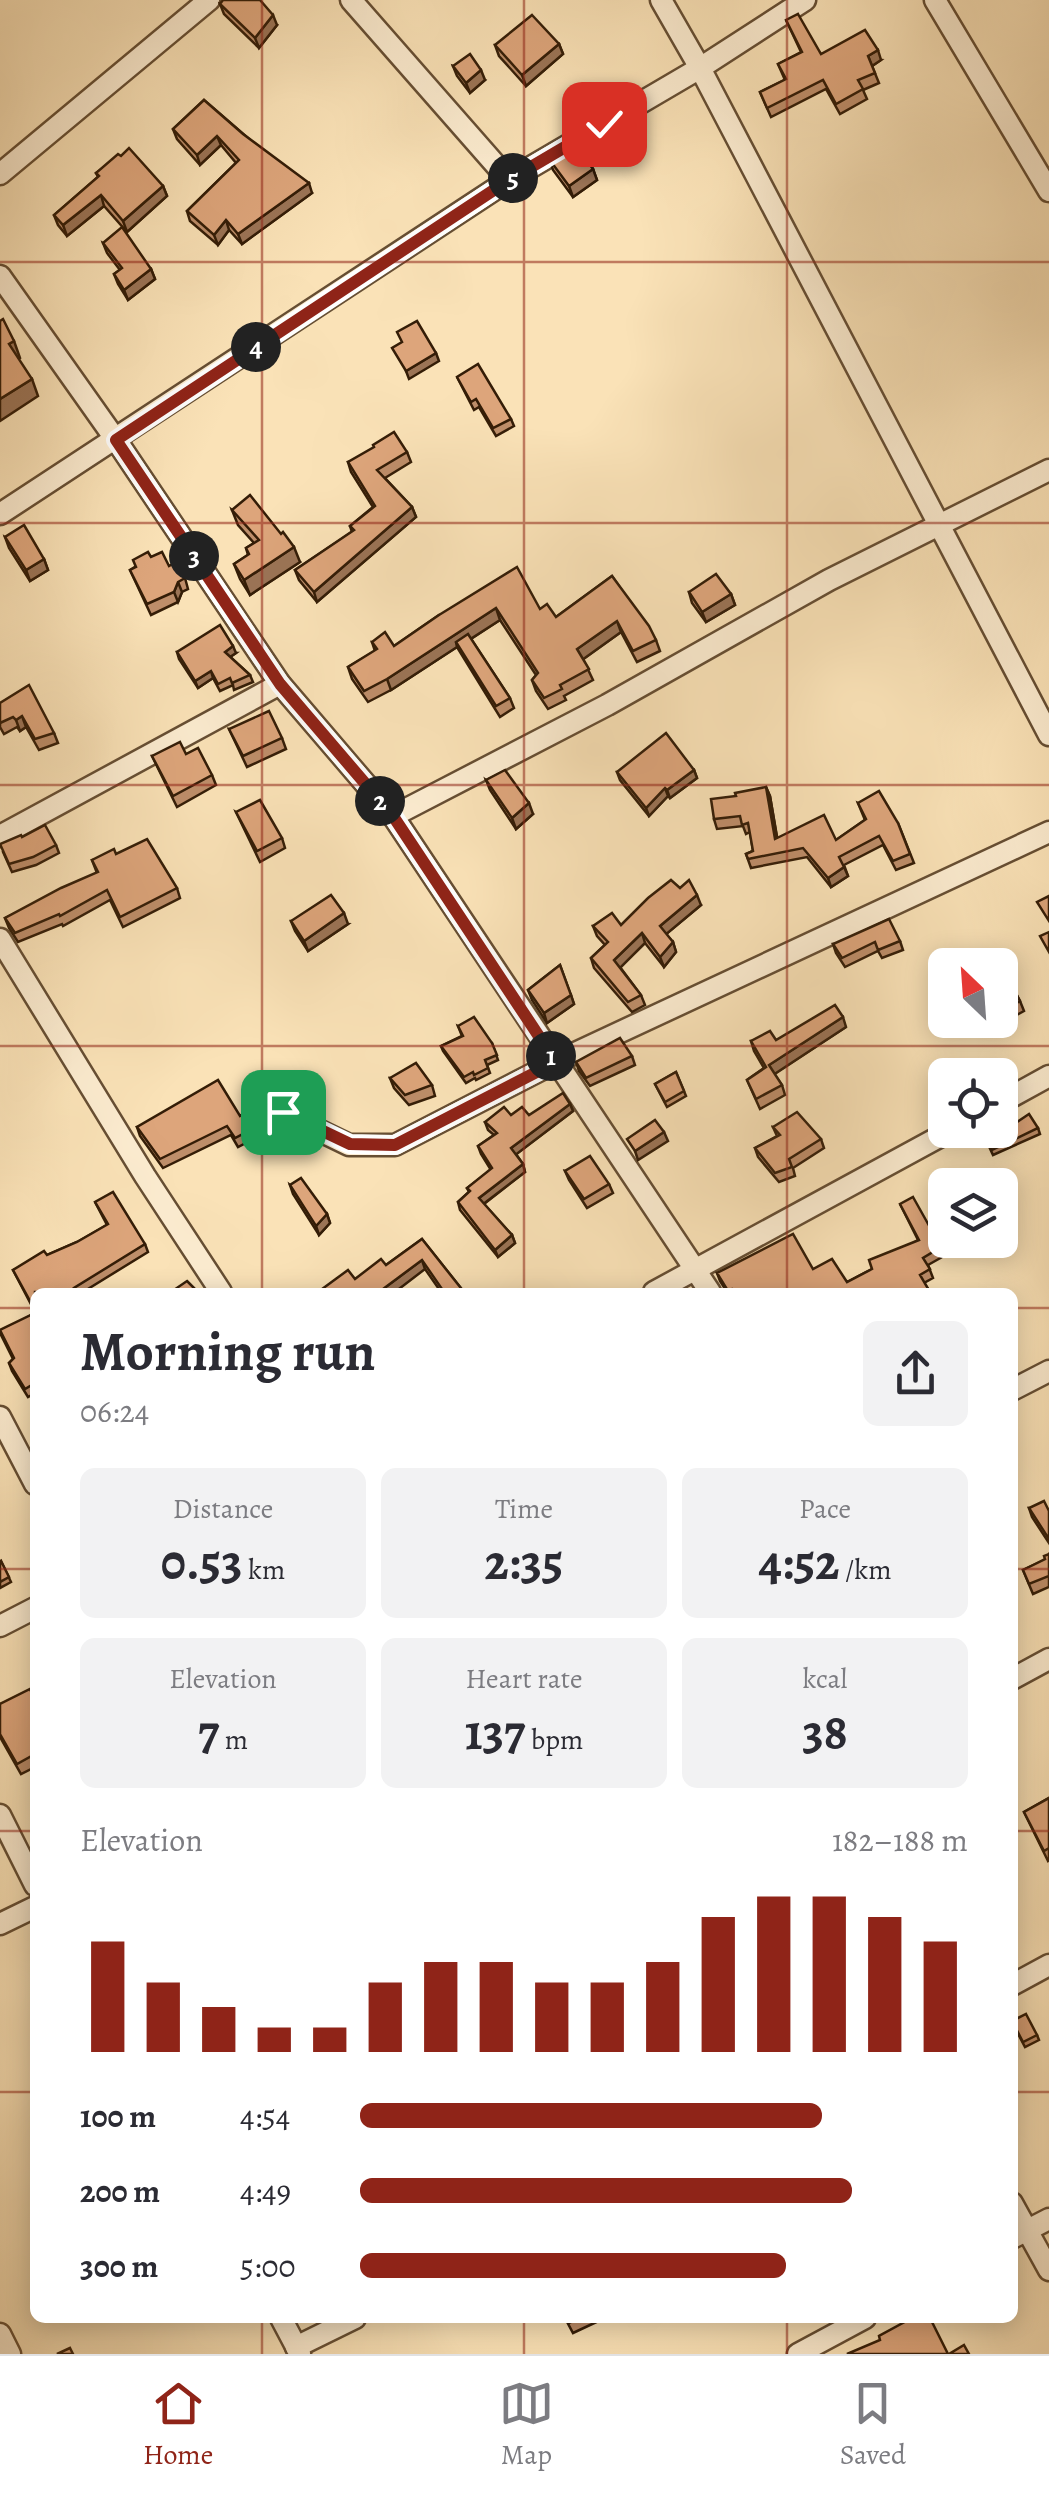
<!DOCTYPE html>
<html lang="en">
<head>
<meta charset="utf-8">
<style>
  body { margin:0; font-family:Alegreya,serif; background:#f2f2f3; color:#2b2b33; height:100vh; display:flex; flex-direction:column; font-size:38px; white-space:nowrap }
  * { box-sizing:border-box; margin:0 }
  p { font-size:32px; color:#7c7c81 }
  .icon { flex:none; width:55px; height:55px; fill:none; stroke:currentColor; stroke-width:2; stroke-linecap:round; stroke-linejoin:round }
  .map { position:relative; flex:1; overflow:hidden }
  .panel { position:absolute; left:30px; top:1288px; width:988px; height:1035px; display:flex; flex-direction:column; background:#fff; border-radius:15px; box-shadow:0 5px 25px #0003 }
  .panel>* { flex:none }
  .needle { width:65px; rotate:335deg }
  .controls { position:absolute; left:928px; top:948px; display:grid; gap:20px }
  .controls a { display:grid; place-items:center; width:90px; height:90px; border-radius:15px; background:#fff; box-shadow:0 5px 25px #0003; font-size:50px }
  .pin { position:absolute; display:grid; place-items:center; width:85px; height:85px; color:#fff; margin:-42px; border-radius:20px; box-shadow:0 5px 15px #0006 }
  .km { position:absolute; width:50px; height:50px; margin:-25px; border-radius:50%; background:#222; color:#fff; font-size:28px; line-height:50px; text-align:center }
  .round { display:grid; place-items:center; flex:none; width:105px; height:105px; border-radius:15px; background:#f2f2f3 }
  .head { display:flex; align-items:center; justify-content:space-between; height:170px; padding:0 50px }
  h1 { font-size:55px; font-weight:700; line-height:75px }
  .metrics { display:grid; grid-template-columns:repeat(3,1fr); gap:15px; height:170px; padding:10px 50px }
  .metrics div { display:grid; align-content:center; border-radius:15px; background:#f2f2f3; text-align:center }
  .metrics b { font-size:50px; font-weight:700 }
  .metrics small { font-size:28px; font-weight:400 }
  .metrics p { font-size:28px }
  .chart { height:280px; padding:20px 50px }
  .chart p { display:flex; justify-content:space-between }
  .chart svg { width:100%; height:180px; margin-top:10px; stroke:#8f2418; stroke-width:6 }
  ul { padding:0 50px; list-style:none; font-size:32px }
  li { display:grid; grid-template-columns:160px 120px 1fr; align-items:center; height:75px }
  li i { height:25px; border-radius:12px; background:#8f2418 }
  .tabs { display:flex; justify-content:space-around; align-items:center; height:140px; border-top:2px solid #e1e1e2; background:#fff; font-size:28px; color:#7c7c81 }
  .tabs a { display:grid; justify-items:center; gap:5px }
  .tabs .selected { color:#8f2418 }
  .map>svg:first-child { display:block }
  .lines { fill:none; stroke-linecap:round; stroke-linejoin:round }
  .street-casing { stroke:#664e33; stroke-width:25 }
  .street { stroke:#fcecd0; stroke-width:20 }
  .wall { fill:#be8e6a; stroke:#341d07; stroke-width:2.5 }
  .shaded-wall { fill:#9b7456; stroke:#341d07; stroke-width:2.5 }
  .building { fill:#dda57b; stroke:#341d07; stroke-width:2.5 }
  .route-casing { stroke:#fff; stroke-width:20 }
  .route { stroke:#8f2418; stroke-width:12 }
  .grid { fill:none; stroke:#8f2418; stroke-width:2.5; stroke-opacity:0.55 }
</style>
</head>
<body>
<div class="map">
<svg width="1049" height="2354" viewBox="0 0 1049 2354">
  <rect width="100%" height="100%" fill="#fae2b7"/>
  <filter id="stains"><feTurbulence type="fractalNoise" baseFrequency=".002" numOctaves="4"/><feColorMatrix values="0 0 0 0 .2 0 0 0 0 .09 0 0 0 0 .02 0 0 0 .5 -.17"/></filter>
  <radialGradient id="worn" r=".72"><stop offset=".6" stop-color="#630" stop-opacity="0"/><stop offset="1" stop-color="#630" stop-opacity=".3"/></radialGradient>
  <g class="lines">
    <g class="street-casing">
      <g id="street">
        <path d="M351 0 509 180 700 68 805 0"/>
        <path d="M661 0 700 68 1049 735"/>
        <path d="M935 0 1049 191"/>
        <path d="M0 174 209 0"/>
        <path d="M0 276 116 440 280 684 393 816 710 1292"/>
        <path d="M0 514 509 180"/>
        <path d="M393 816 607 705 829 580 1049 470"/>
        <path d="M0 836 280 684"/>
        <path d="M0 939 145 1176 221 1292"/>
        <path d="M1000 1103 1049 1076"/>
        <path d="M283 1113 349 1145H395L556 1062 1049 832"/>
        <path d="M654 1292 952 1130"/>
        <path d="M1012 1390 1049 1371"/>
        <path d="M0 1417 35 1484"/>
        <path d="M0 1626 35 1608"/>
        <path d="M1012 1679 1049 1659"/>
        <path d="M0 1815 35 1885"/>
        <path d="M0 1924 35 1907"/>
        <path d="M1012 1985 1049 1965"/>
        <path d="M1012 2203 1049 2270"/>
        <path d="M1012 2238 1049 2219"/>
        <path d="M281 2318 300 2354"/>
        <path d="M0 2334 10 2354"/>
        <path d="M296 2347 355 2318"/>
        <path d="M798 2354 865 2318"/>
      </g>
    </g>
    <use href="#street" class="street"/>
  </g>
  <g class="wall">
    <path d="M220 4 277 25 259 48 224 14Z"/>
    <path d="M786 20 821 54 881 60 872 66 879 83 863 90 867 99 840 114 826 89 771 117 760 92 785 80 778 64 801 52Z"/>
    <path d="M559 44 563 54 526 86 499 56 495 45Z"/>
    <path d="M453 66 485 80 470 93 457 76Z"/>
    <path d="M204 100 312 193 242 244 229 230 218 245 190 221 187 211 236 163 221 145 200 165 177 139 173 129Z"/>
    <path d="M121 156 163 186 167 196 127 232 104 206 67 236 58 225 54 215 98 177 96 173Z"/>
    <path d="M549 159 593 169 597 180 573 197 553 170Z"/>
    <path d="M103 243 151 269 155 279 128 300 118 284 114 274 120 270 107 253Z"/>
    <path d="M457 377 511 419 514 426 496 436 479 407 474 410Z"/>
    <path d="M407 452 411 462 385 478 412 507 416 517 317 602 299 580 295 570 352 532 350 526 373 507 351 472 348 462Z"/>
    <path d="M232 510 300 562 250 595 240 579 234 564 248 555 246 548 254 543 238 525Z"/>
    <path d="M5 537 44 559 48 570 30 581 9 548Z"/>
    <path d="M151 557 169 566 185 578 188 589 182 592 178 602 151 615 130 570Z"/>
    <path d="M612 576 656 640 660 651 637 662 621 632 583 659 593 680 564 696 566 700 548 709 536 691 532 680 536 675 500 620 471 639 510 698 514 708 500 717 457 647 391 690 368 702 352 679 348 667 375 651 372 642 394 646 439 615 540 609 556 617Z"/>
    <path d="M689 592 731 594 735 605 706 622 692 603Z"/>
    <path d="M177 652 236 653 230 657 250 675 253 682 234 690 233 685 220 691 213 678 198 688 179 659Z"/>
    <path d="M0 703 54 733 58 743 39 750 26 727 20 731 17 727 4 734 0 727Z"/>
    <path d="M229 729 282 738 286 749 247 767Z"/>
    <path d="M186 754 212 775 216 785 177 807 152 756Z"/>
    <path d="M694 770 697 778 670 798 668 796 649 816 620 780 617 772Z"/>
    <path d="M486 780 533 814 516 829 490 790Z"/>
    <path d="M766 787 770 796 777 838 836 840 865 820 858 803 898 823 914 863 896 870 883 845 844 865 848 876 831 887 807 857 751 868 746 854 753 851 750 832 746 834 743 826 717 829 714 819Z"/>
    <path d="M236 812 282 838 285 848 260 862Z"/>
    <path d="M22 837 56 845 59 853 36 865 12 872 3 852Z"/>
    <path d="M116 854 177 888 180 898 123 927 110 900 63 926 62 924 18 942 9 928 5 918 97 873 92 860Z"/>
    <path d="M680 888 701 905 666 934 673 942 676 952 664 967 645 943 620 967 641 995 645 1005 632 1012 594 968 591 958 605 945 597 936 593 926 621 925Z"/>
    <path d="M291 921 348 924 308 951 295 931Z"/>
    <path d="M900 941 903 950 882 958 878 951 845 967 836 953 833 944Z"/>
    <path d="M560 965 574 1004 547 1023 532 1000 528 990Z"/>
    <path d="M1000 965 1020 1001 1024 1011 987 1031 983 1022 977 1025 974 1020H1000Z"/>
    <path d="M458 1026 492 1043 498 1060 487 1065 490 1073 476 1080 475 1078 466 1083 443 1051 441 1046 462 1036Z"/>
    <path d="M846 1027 774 1074 782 1085 785 1095 760 1109 747 1080 764 1068 754 1051 751 1041 776 1040Z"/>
    <path d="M632 1056 635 1065 590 1086 579 1071 576 1062Z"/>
    <path d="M676 1072 686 1096 667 1107 655 1084Z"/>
    <path d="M390 1078 432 1085 435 1096 409 1105 394 1088Z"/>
    <path d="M570 1104 573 1111 516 1154 523 1164 525 1172 484 1204 512 1235 515 1243 498 1257 460 1210 458 1202 469 1192 467 1188 491 1170 481 1154 478 1146 494 1135 488 1130 485 1122 511 1115H529Z"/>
    <path d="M240 1116 260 1125 263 1134 238 1147 231 1135 163 1168 140 1136 137 1127Z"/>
    <path d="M773 1127 821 1139 824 1148 793 1168 795 1176 779 1182 758 1157 755 1148 777 1136Z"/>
    <path d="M1038 1128 1040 1134 993 1155 987 1142Z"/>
    <path d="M565 1171 609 1184 613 1193 587 1208 569 1180Z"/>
    <path d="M290 1185 327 1214 330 1223 319 1235 293 1194Z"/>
    <path d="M95 1202 145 1244 148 1252 83 1292H35V1312L13 1270 77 1242 107 1225Z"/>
    <path d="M900 1204 941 1247 944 1256 928 1265 933 1278 924 1283 930 1292H727L720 1281 717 1273 813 1269 847 1282 872 1269 918 1240Z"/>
    <path d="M422 1239 464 1292H441L425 1269 355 1279 386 1265Z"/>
    <path d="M35 1313V1393L28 1397 12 1371 9 1363 13 1359 0 1333Z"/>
    <path d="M1029 1508 1049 1511V1543L1032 1517Z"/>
    <path d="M1049 1554V1587L1033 1594 1023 1570 1045 1560Z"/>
    <path d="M1 1561 11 1582 0 1588V1562Z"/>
    <path d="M35 1700V1767L21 1774 0 1737V1704Z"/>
    <path d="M1049 1798V1860L1048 1861 1024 1812Z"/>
    <path d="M1014 2026 1037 2035 1039 2040 1025 2047Z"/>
    <path d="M565 2318H605L573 2333Z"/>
  </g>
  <g class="shaded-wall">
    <path d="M273 15 277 25 259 48 255 38Z"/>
    <path d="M559 44 563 54 526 86 522 75Z"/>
    <path d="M878 50 881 60 872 66 868 56Z"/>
    <path d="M481 70 485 80 470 93 466 83Z"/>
    <path d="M217 136 221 145 200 165 197 155Z"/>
    <path d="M593 169 597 180 573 197 569 186Z"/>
    <path d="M309 183 312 193 242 244 238 234Z"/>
    <path d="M163 186 167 196 127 232 123 221Z"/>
    <path d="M101 195 104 206 67 236 63 225Z"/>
    <path d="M226 220 229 230 218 245 214 235Z"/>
    <path d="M151 269 155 279 128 300 124 290Z"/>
    <path d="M14 341 20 358 15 361 9 344Z"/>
    <path d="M436 353 439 361 409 379 406 371Z"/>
    <path d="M32 379 38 396 0 421V399Z"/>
    <path d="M412 507 416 517 317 602 314 592Z"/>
    <path d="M294 547 300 562 250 595 244 580Z"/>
    <path d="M44 559 48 570 30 581 26 570Z"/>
    <path d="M178 582 182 592 178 602 174 592Z"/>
    <path d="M731 594 735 605 706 622 702 612Z"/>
    <path d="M496 608 500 620 458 647 456 642 457 647 391 690 387 679Z"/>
    <path d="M617 621 621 632 582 660 577 649Z"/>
    <path d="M233 646 236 653 227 659 225 652Z"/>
    <path d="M211 671 213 678 198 688 195 681Z"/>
    <path d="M22 716 26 727 20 731 16 720Z"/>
    <path d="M694 770 697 778 670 798 667 790Z"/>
    <path d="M766 787 770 796 779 848 775 839Z"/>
    <path d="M665 788 668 796 649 816 646 808Z"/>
    <path d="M529 803 533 814 516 829 512 818Z"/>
    <path d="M844 867 848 876 831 887 828 878Z"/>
    <path d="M697 895 701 905 664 936 660 926Z"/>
    <path d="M344 913 348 924 308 951 304 941Z"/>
    <path d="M642 933 645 943 618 970 614 960Z"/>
    <path d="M673 942 676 952 664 967 660 957Z"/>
    <path d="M571 995 574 1004 547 1023 544 1013Z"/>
    <path d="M843 1017 846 1027 773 1075 769 1065Z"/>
    <path d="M570 1104 573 1111 514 1156 511 1148Z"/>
    <path d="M664 1132 668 1141 638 1160 635 1151Z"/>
    <path d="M523 1164 525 1172 482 1205 479 1198Z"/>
    <path d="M327 1214 330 1223 319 1235 316 1226Z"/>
    <path d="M512 1235 515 1243 498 1257 495 1250Z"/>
    <path d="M422 1260 425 1269 395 1292H379Z"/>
  </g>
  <g class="building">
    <path d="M223 0H260L273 15 255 38 220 4Z"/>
    <path d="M798 14 821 54 865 30 878 50 868 56 875 73 858 80 863 89 836 104 823 80 767 108 760 92 786 79 778 64 802 52 786 20Z"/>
    <path d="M532 15 559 44 522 75 495 45Z"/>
    <path d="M470 54 481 70 466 83 453 66Z"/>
    <path d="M204 100 243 134 309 183 238 234 226 220 214 235 187 211 239 160 217 136 197 155 173 129Z"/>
    <path d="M575 145 593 169 569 186 549 159Z"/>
    <path d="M129 148 163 186 123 221 101 195 63 225 54 215 99 176 96 173 118 154 121 156Z"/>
    <path d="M122 227 151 269 124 290 114 274 122 268 103 243Z"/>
    <path d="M3 319 14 341 9 344 32 379 0 399V321Z"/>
    <path d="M417 321 436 353 406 371 392 348 402 342 397 332Z"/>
    <path d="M478 364 511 419 493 428 476 399 471 402 457 377Z"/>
    <path d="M394 432 407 452 377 470 412 507 314 592 295 570 354 530 350 526 375 506 348 462 374 447 373 445Z"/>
    <path d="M250 495 281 534 283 532 294 547 244 580 234 564 249 554 246 548 259 540 232 510Z"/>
    <path d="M24 525 44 559 26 570 5 537Z"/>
    <path d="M148 552 151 557 162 552 169 566 176 562 185 578 178 582 174 592 147 604 130 570 136 567 133 560Z"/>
    <path d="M517 567 540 609 547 604 556 617 612 576 649 626 656 640 633 651 617 621 577 649 589 669 560 685 562 689 544 698 532 680 538 673 496 608 387 679 364 691 348 667 377 649 372 642 385 632 394 646 439 615Z"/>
    <path d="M716 574 731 594 702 612 689 592Z"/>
    <path d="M220 625 233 646 225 652 250 675 232 683 230 678 218 684 211 671 195 681 177 652Z"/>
    <path d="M468 634 510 698 496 706 456 642Z"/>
    <path d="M29 685 54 733 35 739 22 716 16 720 13 717 0 723V703Z"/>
    <path d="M269 711 282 738 243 756 229 729Z"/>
    <path d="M666 733 694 770 667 790 665 788 646 808 617 772Z"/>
    <path d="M180 742 186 754 198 748 212 775 173 796 152 756Z"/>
    <path d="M505 770 529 803 512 818 486 780Z"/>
    <path d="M766 787 775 839 824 815 836 840 866 819 858 803 879 791 898 823 910 854 893 861 879 836 839 857 844 867 828 878 803 848 748 859 746 854 753 851 748 823 742 825 740 816 714 819 711 799 736 796 735 793Z"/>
    <path d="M260 800 282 838 257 851 236 812Z"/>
    <path d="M45 825 56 845 33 857 9 864 0 844 21 835 22 837Z"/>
    <path d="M147 839 177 888 120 917 107 890 60 916 59 914 15 933 5 918 61 888 98 872 92 860 114 849 116 854Z"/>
    <path d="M671 880 680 888 689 880 697 895 660 926 673 942 660 957 642 933 614 960 641 995 628 1002 591 958 608 942 593 926 612 913 621 925 648 898Z"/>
    <path d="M331 895 344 913 304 941 291 921Z"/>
    <path d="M1049 896V921L1037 902Z"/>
    <path d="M889 919 900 941 878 950 875 942 842 958 833 944Z"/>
    <path d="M1049 932V952L1040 936Z"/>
    <path d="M1001 964 1020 1001 1000 1012V965Z"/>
    <path d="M560 965 571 995 544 1013 528 990Z"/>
    <path d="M835 1005 843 1017 769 1065 782 1085 756 1099 747 1080 766 1067 751 1041 770 1031 776 1040Z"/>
    <path d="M474 1017 492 1043 497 1055 485 1060 488 1068 474 1075 473 1072 464 1077 441 1046 463 1036 458 1026Z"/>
    <path d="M620 1038 632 1056 586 1078 576 1062Z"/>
    <path d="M416 1063 432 1085 405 1095 390 1078Z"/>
    <path d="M676 1072 684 1091 665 1102 655 1084Z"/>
    <path d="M218 1080 240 1116 248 1110 260 1125 235 1138 227 1126 160 1159 137 1127Z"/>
    <path d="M563 1093 570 1104 511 1148 523 1164 479 1198 512 1235 495 1250 458 1202 470 1191 467 1188 492 1168 478 1146 497 1133 485 1122 504 1107 511 1115 522 1107 529 1115Z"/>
    <path d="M797 1112 821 1139 789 1159 792 1167 775 1173 755 1148 780 1135 773 1127Z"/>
    <path d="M1029 1114 1038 1128 992 1150 987 1142Z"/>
    <path d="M655 1120 664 1132 635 1151 627 1139Z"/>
    <path d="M590 1156 609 1184 584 1199 565 1171Z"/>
    <path d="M301 1178 327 1214 316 1226 290 1185Z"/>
    <path d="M113 1192 145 1244 74 1288 76 1291 73 1292H35V1310L13 1270 44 1251 47 1255 77 1242 108 1224 95 1202Z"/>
    <path d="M913 1197 941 1247 923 1258 930 1269 920 1275 930 1292H735L732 1289 728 1291 717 1273 793 1234 813 1269 832 1259 847 1282 872 1269 869 1260 919 1240 900 1204Z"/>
    <path d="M422 1239 464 1292H444L422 1260 379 1292H318L348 1270 355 1279 381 1259 386 1265Z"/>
    <path d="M187 1281 198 1292H171Z"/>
    <path d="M35 1313V1383L25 1389 9 1363 14 1358 0 1330Z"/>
    <path d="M1044 1501 1049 1511V1539L1029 1508Z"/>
    <path d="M1049 1554V1576L1029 1584 1023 1570 1045 1559 1044 1556Z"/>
    <path d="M1 1561 9 1577 0 1582V1562Z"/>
    <path d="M30 1689 35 1700V1754L17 1764 0 1734V1704Z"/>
    <path d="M1049 1798V1848L1044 1851 1024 1812Z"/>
    <path d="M1026 2014 1037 2035 1023 2042 1012 2021Z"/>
    <path d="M566 2318H580L569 2323Z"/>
    <path d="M912 2318H930L948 2354H847L880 2340 879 2336Z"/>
    <path d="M964 2345 969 2354H949Z"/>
    <path d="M70 2348 73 2354H57Z"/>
  </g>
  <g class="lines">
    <g class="route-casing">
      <path id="route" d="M283 1112 350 1144 395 1145 556 1062 393 816 280 684 116 440 509 180 604 124"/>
    </g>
    <use href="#route" class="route"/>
  </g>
  <path class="grid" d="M262 0V1292M524 0V1292M787 0V1292M0 262H1049M0 523H1049M0 785H1049M0 1046H1049M0 1308H35M1012 1308H1049M0 1569H35M1012 1569H1049M0 1831H35M1012 1831H1049M0 2092H35M1012 2092H1049M262 2318V2354M524 2318V2354M787 2318V2354"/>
  <rect width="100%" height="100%" filter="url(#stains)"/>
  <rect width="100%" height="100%" fill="url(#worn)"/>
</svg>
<div class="controls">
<a><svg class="needle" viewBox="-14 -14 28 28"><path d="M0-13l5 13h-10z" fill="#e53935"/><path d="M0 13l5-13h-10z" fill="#7c7c81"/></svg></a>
<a><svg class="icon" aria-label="locate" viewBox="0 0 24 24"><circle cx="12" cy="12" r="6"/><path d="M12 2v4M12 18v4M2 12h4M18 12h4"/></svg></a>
<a><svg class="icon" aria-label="layers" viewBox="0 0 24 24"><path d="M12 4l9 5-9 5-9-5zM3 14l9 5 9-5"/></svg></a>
</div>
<div class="pin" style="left:283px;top:1112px;background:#1e9e55"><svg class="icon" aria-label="arrive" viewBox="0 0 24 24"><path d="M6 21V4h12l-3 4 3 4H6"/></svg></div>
<div class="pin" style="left:604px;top:124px;background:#d93025"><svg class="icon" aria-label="check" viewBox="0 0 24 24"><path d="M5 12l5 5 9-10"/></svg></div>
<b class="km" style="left:551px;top:1056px">1</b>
<b class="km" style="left:380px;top:801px">2</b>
<b class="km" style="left:194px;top:556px">3</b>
<b class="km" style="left:256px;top:347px">4</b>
<b class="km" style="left:513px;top:178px">5</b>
<section class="panel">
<div class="head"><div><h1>Morning run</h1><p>06:24</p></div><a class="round"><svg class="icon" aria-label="share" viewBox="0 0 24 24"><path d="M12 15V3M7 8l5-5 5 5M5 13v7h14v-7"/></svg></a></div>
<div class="metrics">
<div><p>Distance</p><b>0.53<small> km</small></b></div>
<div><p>Time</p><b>2:35</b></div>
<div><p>Pace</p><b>4:52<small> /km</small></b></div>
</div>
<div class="metrics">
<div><p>Elevation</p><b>7<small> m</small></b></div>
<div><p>Heart rate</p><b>137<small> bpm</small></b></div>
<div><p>kcal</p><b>38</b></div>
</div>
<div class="chart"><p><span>Elevation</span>182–188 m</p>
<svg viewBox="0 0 160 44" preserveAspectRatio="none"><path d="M5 44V17M15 44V27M25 44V33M35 44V38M45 44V38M55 44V27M65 44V22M75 44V22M85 44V27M95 44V27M105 44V22M115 44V11M125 44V6M135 44V6M145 44V11M155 44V17"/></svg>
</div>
<ul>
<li><b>100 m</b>4:54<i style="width:76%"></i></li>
<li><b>200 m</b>4:49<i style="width:81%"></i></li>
<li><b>300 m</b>5:00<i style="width:70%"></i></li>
</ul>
</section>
</div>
<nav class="tabs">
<a class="selected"><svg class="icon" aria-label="home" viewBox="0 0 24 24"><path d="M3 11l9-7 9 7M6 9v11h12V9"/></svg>Home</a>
<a><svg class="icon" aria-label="map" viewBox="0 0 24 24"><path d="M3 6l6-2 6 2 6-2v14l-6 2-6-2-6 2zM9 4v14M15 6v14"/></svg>Map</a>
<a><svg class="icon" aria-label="saved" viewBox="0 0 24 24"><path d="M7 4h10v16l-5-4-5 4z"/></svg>Saved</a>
</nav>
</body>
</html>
